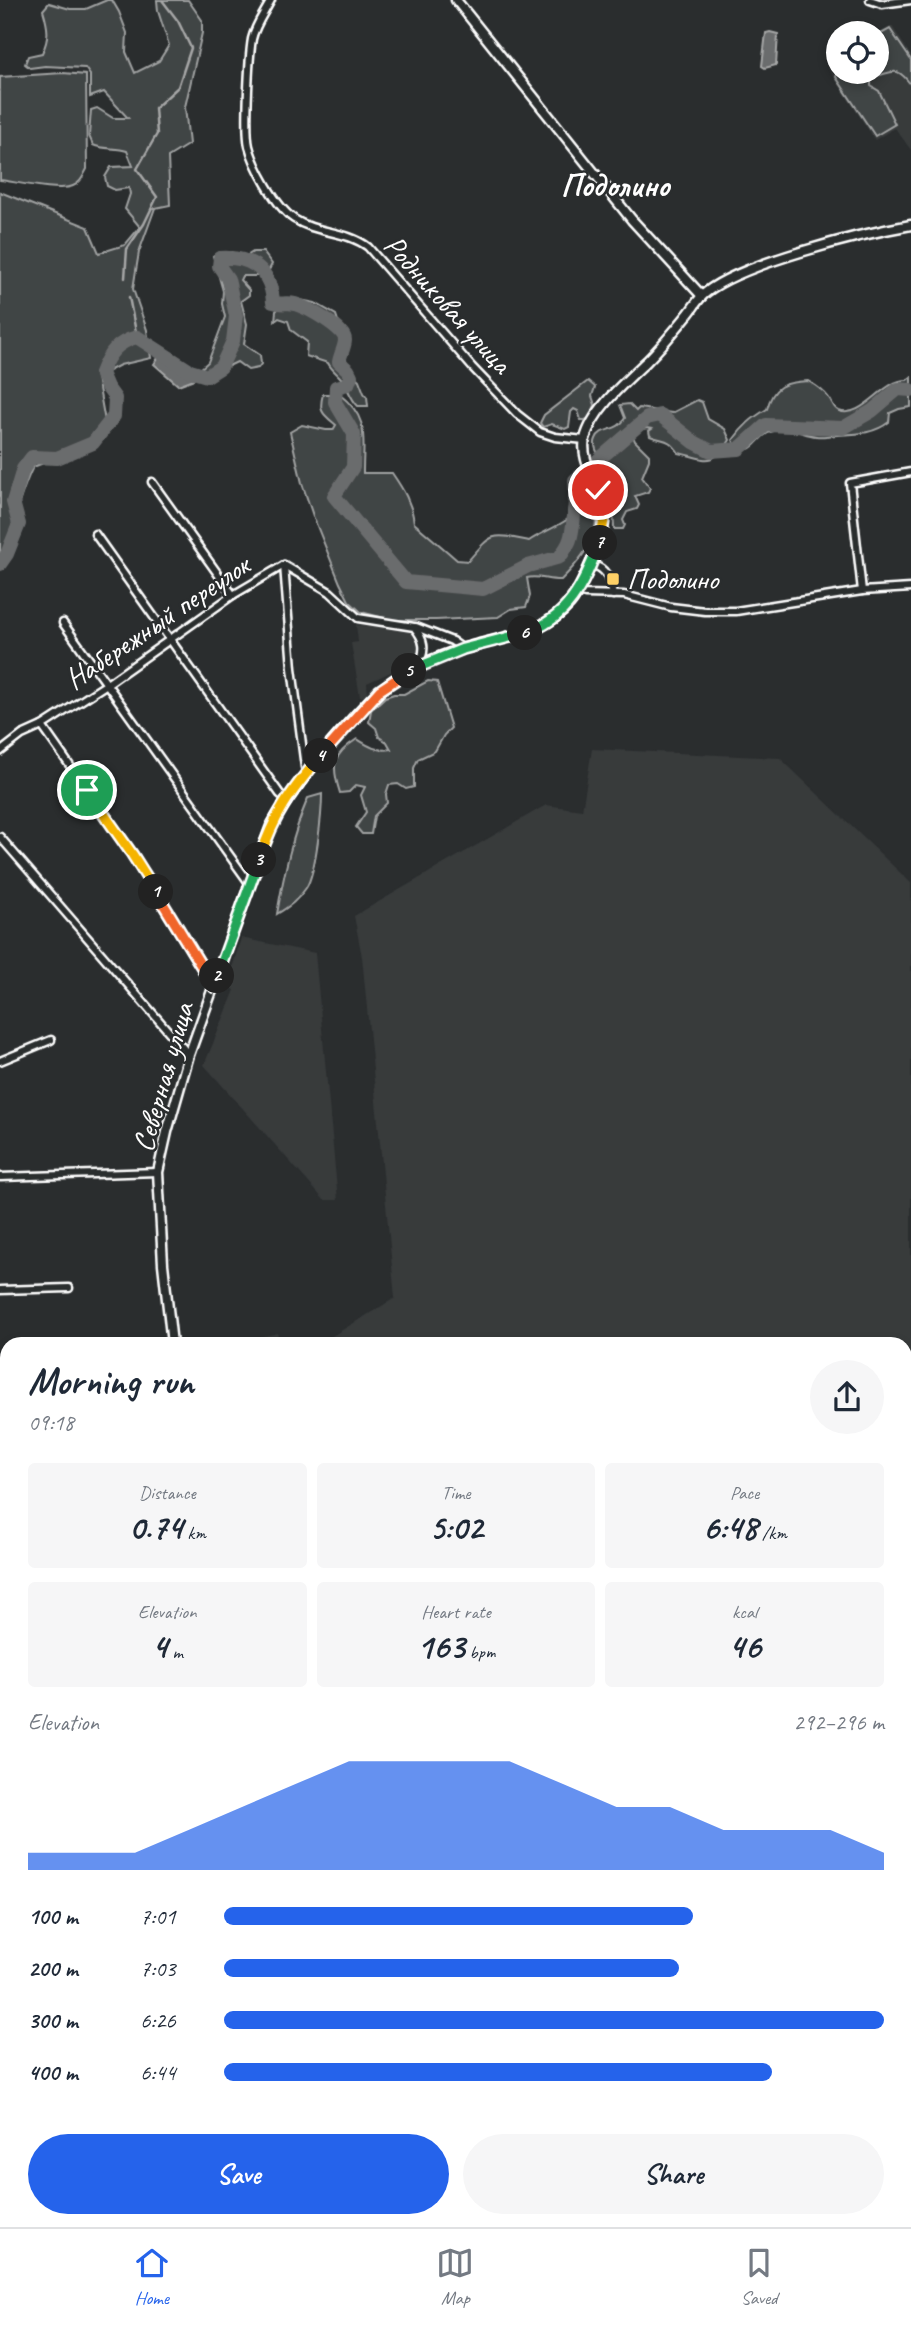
<!DOCTYPE html>
<html lang="en">
<head>
<meta charset="utf-8">
<style>
  body { margin:0; font-family:Caveat,sans-serif; background:#f6f6f7; color:#1f2937; height:100vh; display:flex; flex-direction:column; font-size:26px; white-space:nowrap }
  * { box-sizing:border-box; margin:0 }
  p { font-size:23px; color:#747a83 }
  .icon { flex:none; width:38px; height:38px; fill:none; stroke:currentColor; stroke-width:2; stroke-linecap:round; stroke-linejoin:round }
  .map { position:relative; flex:1; overflow:hidden }
  .side { position:absolute; left:0px; top:1337px; width:912px; height:891px; display:flex; flex-direction:column; background:#fff; border-radius:21px 21px 0 0; box-shadow:0 4px 10px #0003 }
  .side>* { flex:none }
  .controls { position:absolute; left:826px; top:21px; display:grid; gap:14px }
  .controls a { display:grid; place-items:center; width:63px; height:63px; border-radius:50%; background:#fff; box-shadow:0 4px 10px #0003; font-size:35px }
  .pin { position:absolute; display:grid; place-items:center; width:60px; height:60px; color:#fff; margin:-30px; border:4px solid #fff; border-radius:50%; box-shadow:0 2px 7px #0007 }
  .km { position:absolute; width:35px; height:35px; margin:-18px; border-radius:50%; background:#222; color:#fff; font-size:19px; line-height:35px; text-align:center }
  .round { display:grid; place-items:center; flex:none; width:74px; height:74px; border-radius:37px; background:#f6f6f7 }
  .overview { display:flex; align-items:center; justify-content:space-between; height:119px; padding:0 28px }
  h1 { font-size:38px; font-weight:600; line-height:52px }
  .metrics { display:grid; grid-template-columns:repeat(3,1fr); gap:10px; height:119px; padding:7px 28px }
  .metrics div { display:grid; align-content:center; border-radius:7px; background:#f6f6f7; text-align:center }
  .metrics b { font-size:35px; font-weight:600 }
  .metrics small { font-size:19px; font-weight:400 }
  .metrics p { font-size:19px }
  .chart { height:196px; padding:14px 28px }
  .chart p { display:flex; justify-content:space-between }
  .chart svg { width:100%; height:126px; margin-top:7px; fill:#2563eb; opacity:.7 }
  .primary-button { display:flex; gap:14px; margin-top:auto; padding:14px 28px }
  .primary-button a { flex:1; height:80px; border-radius:42px; background:#2563eb; color:#fff; font-size:28px; font-weight:600; line-height:80px; text-align:center }
  .primary-button a+a { background:#f6f6f7; color:#1f2937 }
  ul { padding:0 28px; list-style:none; font-size:23px }
  li { display:grid; grid-template-columns:112px 84px 1fr; align-items:center; height:52px }
  li i { height:18px; border-radius:9px; background:#2563eb }
  .tab-bar { display:flex; justify-content:space-around; align-items:center; height:98px; border-top:2px solid #e0e1e3; background:#fff; font-size:19px; color:#747a83 }
  .tab-bar a { display:grid; justify-items:center; gap:4px }
  .tab-bar .current { color:#2563eb }
  .map>svg:first-child { display:block }
  .built { fill:#373a3b }
  .green { fill:#414445; stroke:#a0a2a2; stroke-width:2 }
  .water { fill:#6a6c6d; stroke:#a6a7a7; stroke-width:2 }
  .lines { fill:none; stroke-linecap:round; stroke-linejoin:round }
  .stream { stroke:#a6a7a7; stroke-width:2.5 }
  .river { stroke:#6a6c6d; stroke-width:14 }
  .minor-casing { stroke:#fff; stroke-width:11 }
  .tertiary-casing { stroke:#fff; stroke-width:13 }
  .minor { stroke:#2a2d2e; stroke-width:6 }
  .tertiary { stroke:#2a2d2e; stroke-width:8 }
  .rail-casing { stroke:#fff; stroke-width:5 }
  .rail { stroke:#2a2d2e; stroke-width:2.5; stroke-dasharray:8; stroke-linecap:butt }
  .split-1-casing { stroke:#fff; stroke-width:14 }
  .split-2-casing { stroke:#fff; stroke-width:14 }
  .split-3-casing { stroke:#fff; stroke-width:14 }
  .split-4-casing { stroke:#fff; stroke-width:14 }
  .split-5-casing { stroke:#fff; stroke-width:14 }
  .split-6-casing { stroke:#fff; stroke-width:14 }
  .split-7-casing { stroke:#fff; stroke-width:14 }
  .split-8-casing { stroke:#fff; stroke-width:14 }
  .split-1 { stroke:#f5b400; stroke-width:9 }
  .split-2 { stroke:#f0652b; stroke-width:9 }
  .split-3 { stroke:#22a559; stroke-width:9 }
  .split-4 { stroke:#f5b400; stroke-width:9 }
  .split-5 { stroke:#f0652b; stroke-width:9 }
  .split-6 { stroke:#22a559; stroke-width:9 }
  .split-7 { stroke:#22a559; stroke-width:9 }
  .split-8 { stroke:#f5b400; stroke-width:9 }
  .poi-dot { fill:#ffd166; stroke:#2a2d2e; stroke-width:2.5 }
  .labels { text-anchor:middle; dominant-baseline:central; stroke-width:5; stroke-linejoin:round; paint-order:stroke }
  .street-label { font-size:30px; fill:#fff; stroke:#2a2d2e }
  .poi-label { font-size:30px; fill:#fff; stroke:#2a2d2e; text-anchor:start }
  .quarter-label { font-size:33px; font-weight:bold; fill:#fff; stroke:#2a2d2e }
</style>
</head>
<body>
<div class="map">
<svg width="911" height="2227" viewBox="0 0 911 2227">
  <rect width="100%" height="100%" fill="#2a2d2e"/>
  <filter id="ink" filterUnits="userSpaceOnUse"><feTurbulence type="fractalNoise" baseFrequency=".0143" numOctaves="2"/><feDisplacementMap in="SourceGraphic" scale="14" xChannelSelector="R" yChannelSelector="G"/><feConvolveMatrix kernelMatrix="1 2 1 2 8 2 1 2 1" color-interpolation-filters="sRGB"/></filter>
  <g filter="url(#ink)">
    <g class="built">
      <path d="M892 26 911 56V150L895 128 875 140 826 65 838 57V72H877V34Z"/>
      <path d="M356 625 412 628 420 640 417 660 367 683 368 696 360 697 351 643 358 642Z"/>
      <path d="M592 749 780 758 911 883V1531L905 1534V1344H319L395 1298 362 957 354 916 546 805 582 810Z"/>
      <path d="M241 938 315 953 338 1200H324L204 1065 235 990 227 985Z"/>
      <path d="M278 1333 277 1344H227Z"/>
      <path d="M0 1534 7 1538V2221H70L64 2227H0Z"/>
    </g>
    <g class="green">
      <path d="M107 0H112L119 12 127 33 126 52 135 73 159 61 169 45 158 11 157 0H188L202 20V33L185 107 189 144 168 157 170 205 155 208 139 252 133 289 147 330 151 358 120 365 97 377 106 427C85 447 60 457 33 467 17 498 13 532 0 564V192L88 227 99 253 125 245 140 227 125 209 130 194 129 188 115 190 107 186 105 177 111 167 133 166 127 151C116 147 104 150 93 145L89 136 91 110 97 108 113 118H128L104 92 90 97V75L85 68 45 66 30 68 25 64 28 56 42 53C50 37 48 27 43 10L49 3 70 9H86Z"/>
      <path d="M890 29 911 60V85C895 63 893 74 871 77V86L879 91 895 124 875 136 836 77 838 71 877 72V36Z"/>
      <path d="M63 73 86 75 87 169C83 176 81 183 73 186 60 192 16 182 0 180V77Z"/>
      <path d="M231 252 245 257 253 252H263L272 264 266 276H242L240 280 249 290V295L241 301 247 324 244 344 260 355 261 364 258 368 248 370 237 362 212 374 201 375 198 371 208 362 225 317 222 304 223 291 213 256 217 253Z"/>
      <path d="M295 299 315 303 336 315 339 324 348 334 344 352 349 370 359 380 364 393 367 397 368 406H358C350 398 349 390 343 381 339 374 332 371 328 363L306 356 307 342 291 330 288 321 279 318 275 321 276 311 286 301Z"/>
      <path d="M911 377V407L899 409 890 413 889 422C874 434 856 434 838 435 830 435 823 437 816 436 805 435 796 429 784 430 780 430 772 431 768 433 754 441 757 451 737 450L733 440C743 426 752 418 767 409 773 386 784 382 808 381 815 385 825 392 829 398 833 403 833 408 839 411 862 420 883 379 907 380Z"/>
      <path d="M588 381 595 387 592 396 595 405 590 418 585 420H581L578 411 574 409 571 412 569 427 565 429 552 424 543 427 540 423 544 415Z"/>
      <path d="M323 394H339C370 418 363 437 363 473H392C403 489 412 503 414 523L449 553 457 560 468 561C493 532 491 533 529 541 541 533 555 528 568 519 568 501 572 495 583 481L591 480C603 527 595 546 561 580 549 581 538 575 527 578L530 596 526 607 511 609 498 617 436 620H392L361 612 349 601 340 583 313 516 302 483 290 432 302 425 326 430H333L336 425C323 414 318 412 323 394Z"/>
      <path d="M697 400 702 402 708 419 725 429 730 440C712 468 706 459 679 453 668 437 665 442 650 436L649 431 652 429C644 427 638 429 633 436L635 441 649 455V460L642 477 650 488 648 492 635 496 639 505 637 509 627 512 623 520 625 525 623 529H614C614 508 611 483 603 464 600 456 592 447 596 439 601 426 618 433 625 418L620 405 629 404 636 411 639 408 672 413Z"/>
      <path d="M428 681 437 682 451 728 444 735 435 751 418 759 414 768V787L406 789 398 784 389 785 386 794 387 803 374 816 371 834H362L356 827 366 812 361 795 365 787 356 785 349 792 340 793C331 765 332 755 357 739 368 746 377 752 391 749L387 742 379 737 376 728 369 722 371 710 385 697 394 694H404Z"/>
      <path d="M322 794C322 813 316 873 306 888 298 900 290 906 277 914 284 873 292 836 308 798Z"/>
      <rect x="905" y="1622" width="6" height="46"/>
      <path d="M911 1749V2227H909L905 2183V1757Z"/>
    </g>
    <g class="water">
      <path d="M770 32 778 34 776 65 765 68 762 66 766 33Z"/>
      <path d="M170 354 195 370 194 379 178 385 154 364 158 358Z"/>
    </g>
    <g class="lines">
      <g class="stream">
        <path d="M125 278 127 249 144 224 157 197 137 169 157 134 155 108 178 87 191 48 178 21 162 0"/>
        <path d="M129 297 137 337"/>
      </g>
      <path class="river" d="M0 564 7 554 19 524 13 502 23 469 32 457 57 458 93 443 114 416 115 398 107 387 101 373C108 354 117 342 137 337L190 371 207 376 221 367 233 341 236 316 228 279 219 266 220 258C252 256 271 270 273 302 281 305 288 302 295 304 306 307 345 328 345 340 345 347 340 355 339 362L348 370 351 376 348 384 336 387 335 402 354 434 353 467 334 496 406 582 483 589 528 566 560 557C563 552 567 547 569 542 574 532 576 491 575 480L647 418 660 415 694 442 711 451 739 449 766 425 843 428 872 411 898 389 911 390"/>
      <g class="minor-casing">
        <g id="minor">
          <path d="M271 0C265 12 255 25 252 39 249 56 245 130 249 146 254 166 276 207 294 219 317 234 346 230 368 247L472 367 517 414 540 432 555 437 585 440"/>
          <path d="M870 0 882 4 911 0"/>
          <path d="M152 482 233 595"/>
          <path d="M95 534 280 794 286 799"/>
          <path d="M591 564C608 569 609 579 613 595"/>
          <path d="M284 565 292 668 305 767 307 772"/>
          <path d="M862 591 850 483 911 472"/>
          <path d="M577 592 585 594 624 595 671 607 705 611H736L862 591 911 588"/>
          <path d="M63 623 250 884"/>
          <path d="M416 627 452 641 463 649"/>
          <path d="M42 726 132 854 214 987"/>
          <path d="M0 752 22 735 42 726 107 684 233 595 284 565 330 592 358 618 414 627C424 639 427 650 418 665"/>
          <path d="M0 837 189 1055"/>
          <path d="M0 1061 51 1040"/>
          <path d="M0 1177 158 1172"/>
          <path d="M0 1290 69 1288"/>
          <path d="M0 1404H7"/>
          <path d="M454 2227V2221"/>
          <path d="M537 2227 538 2221"/>
          <path d="M884 2227V2221"/>
        </g>
      </g>
      <g class="tertiary-casing">
        <g id="tertiary">
          <path d="M456 0 632 220 702 296"/>
          <path d="M172 1344 163 1264 158 1172 167 1132 189 1055 271 826C289 795 310 768 333 741 358 712 381 684 415 667 431 660 448 653 465 648 502 637 543 635 570 604 577 596 581 585 585 576 600 545 610 524 598 490 592 474 581 457 585 439 592 410 626 381 647 361 662 346 676 329 689 313 693 308 697 301 702 296 733 265 865 233 911 225"/>
          <path d="M0 1515 7 1518"/>
          <path d="M905 1594 911 1589"/>
        </g>
      </g>
      <use href="#minor" class="minor"/>
      <use href="#tertiary" class="tertiary"/>
      <g class="rail-casing">
        <g id="rail">
          <path d="M0 1767 7 1764"/>
          <path d="M0 1887 7 1882"/>
          <path d="M0 1917 7 1912"/>
          <path d="M4 2085 7 2083"/>
          <path d="M0 2145 7 2139"/>
        </g>
      </g>
      <use href="#rail" class="rail"/>
    </g>
  </g>
  <g class="lines" filter="url(#ink)">
    <g class="split-1-casing">
      <path id="split-1" d="M87 790 132 854 156 892"/>
    </g>
    <g class="split-2-casing">
      <path id="split-2" d="M156 892 214 987 217 976"/>
    </g>
    <g class="split-3-casing">
      <path id="split-3" d="M217 976 259 860"/>
    </g>
    <g class="split-4-casing">
      <path id="split-4" d="M259 860C274 815 290 792 321 756"/>
    </g>
    <g class="split-5-casing">
      <path id="split-5" d="M321 756 380 690 409 671"/>
    </g>
    <g class="split-6-casing">
      <path id="split-6" d="M409 671 463 649 525 633"/>
    </g>
    <g class="split-7-casing">
      <path id="split-7" d="M525 633C570 618 583 584 600 543"/>
    </g>
    <g class="split-8-casing">
      <path id="split-8" d="M598 490 604 520 600 543"/>
    </g>
    <use href="#split-1" class="split-1"/>
    <use href="#split-2" class="split-2"/>
    <use href="#split-3" class="split-3"/>
    <use href="#split-4" class="split-4"/>
    <use href="#split-5" class="split-5"/>
    <use href="#split-6" class="split-6"/>
    <use href="#split-7" class="split-7"/>
    <use href="#split-8" class="split-8"/>
  </g>
  <rect class="poi-dot" x="606" y="572" width="14" height="14" rx="3.5"/>
  <g class="labels">
    <g class="street-label">
      <text transform="translate(448 304) rotate(48)">Родниковая улица</text>
      <text transform="translate(157 622) rotate(-34)">Набережный переулок</text>
      <text transform="translate(163 1077) rotate(-74)">Северная улица</text>
    </g>
    <g class="poi-label">
      <text x="627" y="579">Подолино</text>
    </g>
    <g class="quarter-label">
      <text x="615" y="185">Подолино</text>
    </g>
  </g>
</svg>
<div class="controls">
<a><svg class="icon" aria-label="locate" viewBox="0 0 24 24"><circle cx="12" cy="12" r="6"/><path d="M12 2v4M12 18v4M2 12h4M18 12h4"/></svg></a>
</div>
<div class="pin" style="left:87px;top:790px;background:#1e9e55"><svg class="icon" aria-label="arrive" viewBox="0 0 24 24"><path d="M6 21V4h12l-3 4 3 4H6"/></svg></div>
<div class="pin" style="left:598px;top:490px;background:#d93025"><svg class="icon" aria-label="check" viewBox="0 0 24 24"><path d="M5 12l5 5 9-10"/></svg></div>
<b class="km" style="left:156px;top:892px">1</b>
<b class="km" style="left:217px;top:976px">2</b>
<b class="km" style="left:259px;top:860px">3</b>
<b class="km" style="left:321px;top:756px">4</b>
<b class="km" style="left:409px;top:671px">5</b>
<b class="km" style="left:525px;top:633px">6</b>
<b class="km" style="left:600px;top:543px">7</b>
<section class="side">
<div class="overview"><div><h1>Morning run</h1><p>09:18</p></div><a class="round"><svg class="icon" aria-label="share" viewBox="0 0 24 24"><path d="M12 15V3M7 8l5-5 5 5M5 13v7h14v-7"/></svg></a></div>
<div class="metrics">
<div><p>Distance</p><b>0.74<small> km</small></b></div>
<div><p>Time</p><b>5:02</b></div>
<div><p>Pace</p><b>6:48<small> /km</small></b></div>
</div>
<div class="metrics">
<div><p>Elevation</p><b>4<small> m</small></b></div>
<div><p>Heart rate</p><b>163<small> bpm</small></b></div>
<div><p>kcal</p><b>46</b></div>
</div>
<div class="chart"><p><span>Elevation</span>292–296 m</p>
<svg viewBox="0 0 160 44" preserveAspectRatio="none"><path d="M0 44V38L10 38L20 38L30 30L40 22L50 14L60 6L70 6L80 6L90 6L100 14L110 22L120 22L130 30L140 30L150 30L160 38V44z"/></svg>
</div>
<ul>
<li><b>100 m</b>7:01<i style="width:71%"></i></li>
<li><b>200 m</b>7:03<i style="width:69%"></i></li>
<li><b>300 m</b>6:26<i style="width:100%"></i></li>
<li><b>400 m</b>6:44<i style="width:83%"></i></li>
</ul>
<div class="primary-button"><a>Save</a><a>Share</a></div>
</section>
</div>
<nav class="tab-bar">
<a class="current"><svg class="icon" aria-label="home" viewBox="0 0 24 24"><path d="M3 11l9-7 9 7M6 9v11h12V9"/></svg>Home</a>
<a><svg class="icon" aria-label="map" viewBox="0 0 24 24"><path d="M3 6l6-2 6 2 6-2v14l-6 2-6-2-6 2zM9 4v14M15 6v14"/></svg>Map</a>
<a><svg class="icon" aria-label="saved" viewBox="0 0 24 24"><path d="M7 4h10v16l-5-4-5 4z"/></svg>Saved</a>
</nav>
</body>
</html>
